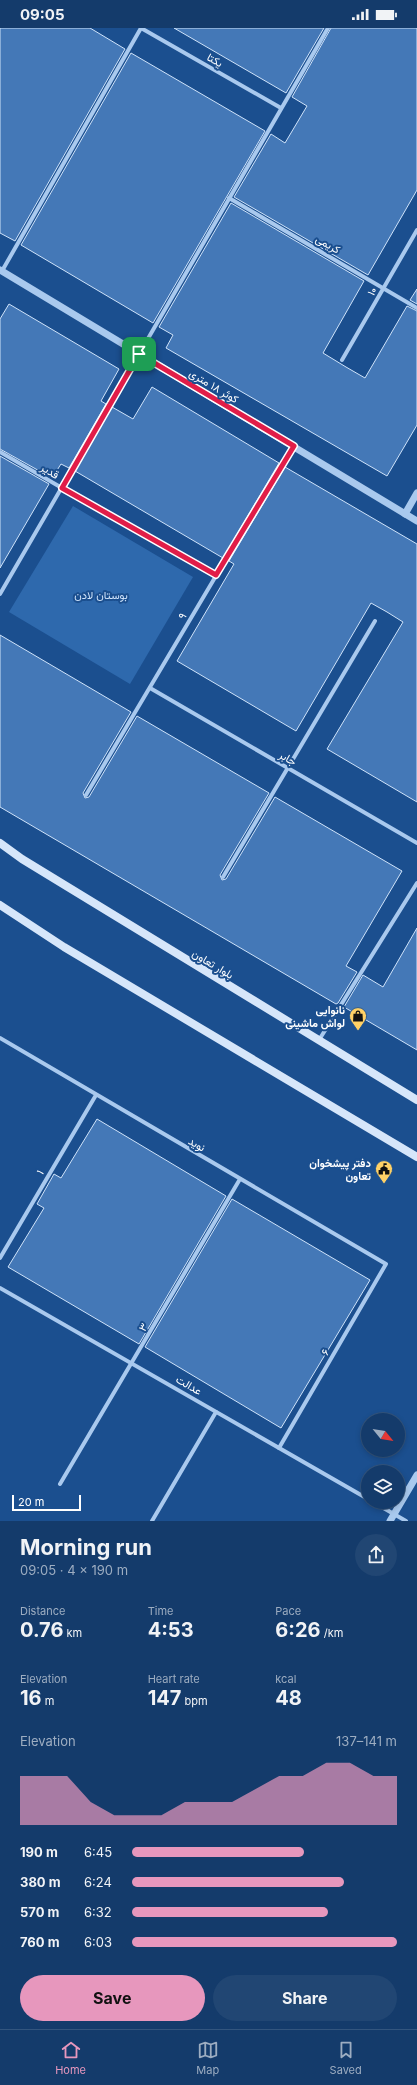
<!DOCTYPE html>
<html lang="en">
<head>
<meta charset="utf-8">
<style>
  body { margin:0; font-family:Inter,Vazirmatn,sans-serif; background:#214673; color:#f1f3f6; height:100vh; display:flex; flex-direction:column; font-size:15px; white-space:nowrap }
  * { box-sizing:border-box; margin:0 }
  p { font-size:13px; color:#9dadc1 }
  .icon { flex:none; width:22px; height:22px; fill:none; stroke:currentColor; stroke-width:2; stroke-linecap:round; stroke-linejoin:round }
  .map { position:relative; height:1493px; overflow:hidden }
  .panel { display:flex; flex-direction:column; background:#143b6b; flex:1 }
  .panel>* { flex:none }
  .needle { width:26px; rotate:120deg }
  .fabs { position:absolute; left:361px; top:1385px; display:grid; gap:8px }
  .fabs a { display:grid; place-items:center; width:44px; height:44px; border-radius:50%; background:#143b6b; box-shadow:0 2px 6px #0003,0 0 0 1px #33557e; font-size:20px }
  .scale { position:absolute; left:12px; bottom:10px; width:69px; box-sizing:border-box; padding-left:4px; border:2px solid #fff; border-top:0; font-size:11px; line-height:14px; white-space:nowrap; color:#fff; -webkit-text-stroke:3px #1b4f8f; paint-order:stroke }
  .pin { position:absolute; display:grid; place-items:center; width:34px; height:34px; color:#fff; margin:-17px; border-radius:8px; box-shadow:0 2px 6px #0006 }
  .round { display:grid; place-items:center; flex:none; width:42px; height:42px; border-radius:21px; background:#214673 }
  .head { display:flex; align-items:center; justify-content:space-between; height:68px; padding:0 20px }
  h1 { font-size:22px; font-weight:700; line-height:30px }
  .metrics { display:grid; grid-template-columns:repeat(3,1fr); gap:6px; height:68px; padding:4px 20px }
  .metrics div { display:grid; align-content:center }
  .metrics b { font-size:20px; font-weight:700 }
  .metrics small { font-size:11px; font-weight:400 }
  .metrics p { font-size:11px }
  .chart { height:112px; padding:8px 20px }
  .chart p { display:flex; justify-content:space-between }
  .chart svg { width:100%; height:72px; margin-top:4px; fill:#e797bd; opacity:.7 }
  .cta { display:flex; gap:8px; margin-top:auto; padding:8px 20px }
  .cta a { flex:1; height:46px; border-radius:24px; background:#e797bd; color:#111; font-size:16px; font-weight:700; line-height:46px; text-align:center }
  .cta a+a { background:#214673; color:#f1f3f6 }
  ul { padding:0 20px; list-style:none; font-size:13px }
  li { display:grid; grid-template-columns:64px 48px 1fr; align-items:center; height:30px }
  li i { height:10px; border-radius:5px; background:#e797bd }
  .status { display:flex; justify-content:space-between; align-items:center; height:28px; padding:0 20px; background:#143b6b; direction:ltr }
  .status svg { height:11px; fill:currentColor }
  .menu { display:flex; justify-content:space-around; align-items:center; height:56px; border-top:1px solid #33557e; background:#143b6b; font-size:11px; color:#9dadc1 }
  .menu a { display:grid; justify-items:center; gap:2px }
  .menu .current { color:#e797bd }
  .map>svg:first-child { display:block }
  .green { fill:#2e69ad }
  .building { fill:#4478b7; stroke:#cfe3fa }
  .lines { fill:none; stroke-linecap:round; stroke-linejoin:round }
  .minor { stroke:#a9c9ee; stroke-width:4 }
  .tertiary { stroke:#a9c9ee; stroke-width:7 }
  .secondary { stroke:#d6e6fa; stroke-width:8 }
  .route-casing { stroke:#fff; stroke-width:8 }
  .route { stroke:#e11d48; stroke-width:5 }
  .labels { text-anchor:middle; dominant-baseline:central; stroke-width:4; stroke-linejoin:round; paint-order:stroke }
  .street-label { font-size:11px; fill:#fff; stroke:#1b4f8f }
  .park-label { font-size:11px; fill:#cfe3fa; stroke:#1b4f8f }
  .poi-label { font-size:11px; font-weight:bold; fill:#fff; stroke:#1b4f8f; text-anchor:end }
</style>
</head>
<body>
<div class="status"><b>09:05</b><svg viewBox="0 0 49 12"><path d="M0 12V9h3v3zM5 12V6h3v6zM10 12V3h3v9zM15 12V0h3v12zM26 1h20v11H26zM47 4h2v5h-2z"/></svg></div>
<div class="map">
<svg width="417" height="1493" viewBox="0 0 417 1493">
  <rect width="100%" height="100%" fill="#1b4f8f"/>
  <path class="green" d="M73 478 193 549 130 656 9 584Z"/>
  <g class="building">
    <path d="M0 0H90L125 21 15 213 0 205Z"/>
    <path d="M174 0H324L286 65Z"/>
    <path d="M331 0H417V162L368 247 234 169 271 106 285 115 307 78 292 69Z"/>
    <path d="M131 25 265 103 153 295 21 217Z"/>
    <path d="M231 175 364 253 323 325 346 339 365 350 407 278 417 283V397L387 448 166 320 173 307 159 299Z"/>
    <path d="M417 261V276L410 272Z"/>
    <path d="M9 276 119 341 101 373 106 376 69 440 61 436 52 450 0 421V291Z"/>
    <path d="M152 359 279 435 223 530 75 443 112 379 133 391Z"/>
    <path d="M0 428 49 456 0 540Z"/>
    <path d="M285 439 417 516V774L327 721 403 594 387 584 371 575 296 703 177 633 234 536 229 533Z"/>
    <path d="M0 607 131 684 83 765 85 770 89 769 137 688 269 765 220 847 222 852 226 851 275 769 402 843 346 938 357 944 338 975 336 976 0 779Z"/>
    <path d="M417 900V1022L344 979 363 947 383 959Z"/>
    <path d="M97 1091 226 1168 139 1316 8 1239 44 1180 37 1176 54 1146 61 1150Z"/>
    <path d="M232 1171 370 1252 281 1400 145 1319Z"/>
  </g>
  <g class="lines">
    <g class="minor">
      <path d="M141 0 281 80"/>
      <path d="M229 170 417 280"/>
      <path d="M2 243 141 0"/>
      <path d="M342 332 417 202"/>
      <path d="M0 424 62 460 216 547"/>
      <path d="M0 566 328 0"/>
      <path d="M150 660 417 815"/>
      <path d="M86 767 293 418"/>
      <path d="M223 849 375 593"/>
      <path d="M0 1010 386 1236 279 1420"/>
      <path d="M319 1012 417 855"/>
      <path d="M0 1230 96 1067"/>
      <path d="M0 1260 368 1471"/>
      <path d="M60 1456 240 1151"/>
      <path d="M373 1474 406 1493"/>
      <path d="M152 1493 216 1384"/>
    </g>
    <g class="tertiary">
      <path d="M0 242 417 493"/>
      <path d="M405 486 417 465"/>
      <path d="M390 1493 417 1447"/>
    </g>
    <g class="secondary">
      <path d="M0 815 22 831 417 1072"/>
      <path d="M0 877 64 919 417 1129"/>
    </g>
  </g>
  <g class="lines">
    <g class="route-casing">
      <path id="route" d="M139 326 294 418 216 547 62 460Z"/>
    </g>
    <use href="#route" class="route"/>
  </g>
  <defs>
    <g id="shop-pin" transform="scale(0.9)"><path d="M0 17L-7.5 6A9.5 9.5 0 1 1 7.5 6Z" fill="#ffd166" stroke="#1b4f8f"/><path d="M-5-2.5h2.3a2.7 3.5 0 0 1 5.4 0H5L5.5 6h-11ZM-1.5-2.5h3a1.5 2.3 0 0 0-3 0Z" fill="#111"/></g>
    <g id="civic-pin" transform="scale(0.9)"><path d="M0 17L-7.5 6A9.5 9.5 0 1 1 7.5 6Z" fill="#ffd166" stroke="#1b4f8f"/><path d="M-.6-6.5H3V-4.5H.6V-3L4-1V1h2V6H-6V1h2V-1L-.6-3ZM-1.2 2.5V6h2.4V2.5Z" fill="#111"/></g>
  </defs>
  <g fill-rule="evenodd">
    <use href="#shop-pin" x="358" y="988"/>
    <use href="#civic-pin" x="384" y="1141"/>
  </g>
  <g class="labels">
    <g class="street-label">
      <text transform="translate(215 32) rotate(30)">یکتا</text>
      <text transform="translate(328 216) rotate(30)">کریمی</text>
      <text transform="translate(372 263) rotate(-60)">۱۰</text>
      <text transform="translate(214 358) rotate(31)">کوثر ۱۸ متری</text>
      <text transform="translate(50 443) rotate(31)">قدیر</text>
      <text transform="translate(182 588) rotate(-60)">۹</text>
      <text transform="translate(288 730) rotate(30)">جابر</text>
      <text transform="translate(213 936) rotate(31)">بلوار تعاون</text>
      <text transform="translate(197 1116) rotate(30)">نوید</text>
      <text transform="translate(40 1144) rotate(-59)">۱</text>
      <text transform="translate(143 1299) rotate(-60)">۳</text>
      <text transform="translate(325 1324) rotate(-60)">۶</text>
      <text transform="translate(189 1357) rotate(30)">عدالت</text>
    </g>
    <g class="park-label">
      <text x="101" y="567">بوستان لادن</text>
    </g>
    <g class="poi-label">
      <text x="345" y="982">نانوایی<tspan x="345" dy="13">لواش ماشینی</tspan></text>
      <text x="371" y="1135">دفتر پیشخوان<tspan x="371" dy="13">تعاون</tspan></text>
    </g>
  </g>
</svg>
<div class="fabs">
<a><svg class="needle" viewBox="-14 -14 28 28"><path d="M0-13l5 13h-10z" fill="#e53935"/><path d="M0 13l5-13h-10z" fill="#9dadc1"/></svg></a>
<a><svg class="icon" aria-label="layers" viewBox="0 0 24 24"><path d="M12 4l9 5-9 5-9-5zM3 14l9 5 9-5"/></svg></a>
</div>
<div class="scale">20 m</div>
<div class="pin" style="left:139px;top:326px;background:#1e9e55"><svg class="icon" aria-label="arrive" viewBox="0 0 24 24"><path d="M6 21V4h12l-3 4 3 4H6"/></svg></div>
</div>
<section class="panel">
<div class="head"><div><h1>Morning run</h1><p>09:05 · 4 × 190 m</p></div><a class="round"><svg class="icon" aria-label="share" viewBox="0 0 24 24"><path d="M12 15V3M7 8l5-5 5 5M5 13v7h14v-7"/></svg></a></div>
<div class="metrics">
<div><p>Distance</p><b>0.76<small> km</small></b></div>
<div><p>Time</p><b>4:53</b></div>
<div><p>Pace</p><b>6:26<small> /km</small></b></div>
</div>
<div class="metrics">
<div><p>Elevation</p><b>16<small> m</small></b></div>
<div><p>Heart rate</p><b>147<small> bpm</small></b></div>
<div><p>kcal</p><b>48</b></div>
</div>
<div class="chart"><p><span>Elevation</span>137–141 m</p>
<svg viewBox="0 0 160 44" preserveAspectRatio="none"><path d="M0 44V14L10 14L20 14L30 30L40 38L50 38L60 38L70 30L80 30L90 30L100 22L110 14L120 14L130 6L140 6L150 14L160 14V44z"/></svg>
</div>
<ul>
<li><b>190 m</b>6:45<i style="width:65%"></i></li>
<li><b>380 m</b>6:24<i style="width:80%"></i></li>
<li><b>570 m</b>6:32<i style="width:74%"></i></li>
<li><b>760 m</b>6:03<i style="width:100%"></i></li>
</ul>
<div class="cta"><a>Save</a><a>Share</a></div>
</section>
<nav class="menu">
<a class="current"><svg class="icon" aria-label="home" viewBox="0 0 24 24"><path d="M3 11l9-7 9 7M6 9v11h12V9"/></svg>Home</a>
<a><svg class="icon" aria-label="map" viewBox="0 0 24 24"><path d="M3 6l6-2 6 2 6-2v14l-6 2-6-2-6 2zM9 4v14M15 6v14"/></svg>Map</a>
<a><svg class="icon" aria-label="saved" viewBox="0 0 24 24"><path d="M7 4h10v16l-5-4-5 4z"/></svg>Saved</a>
</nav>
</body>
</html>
